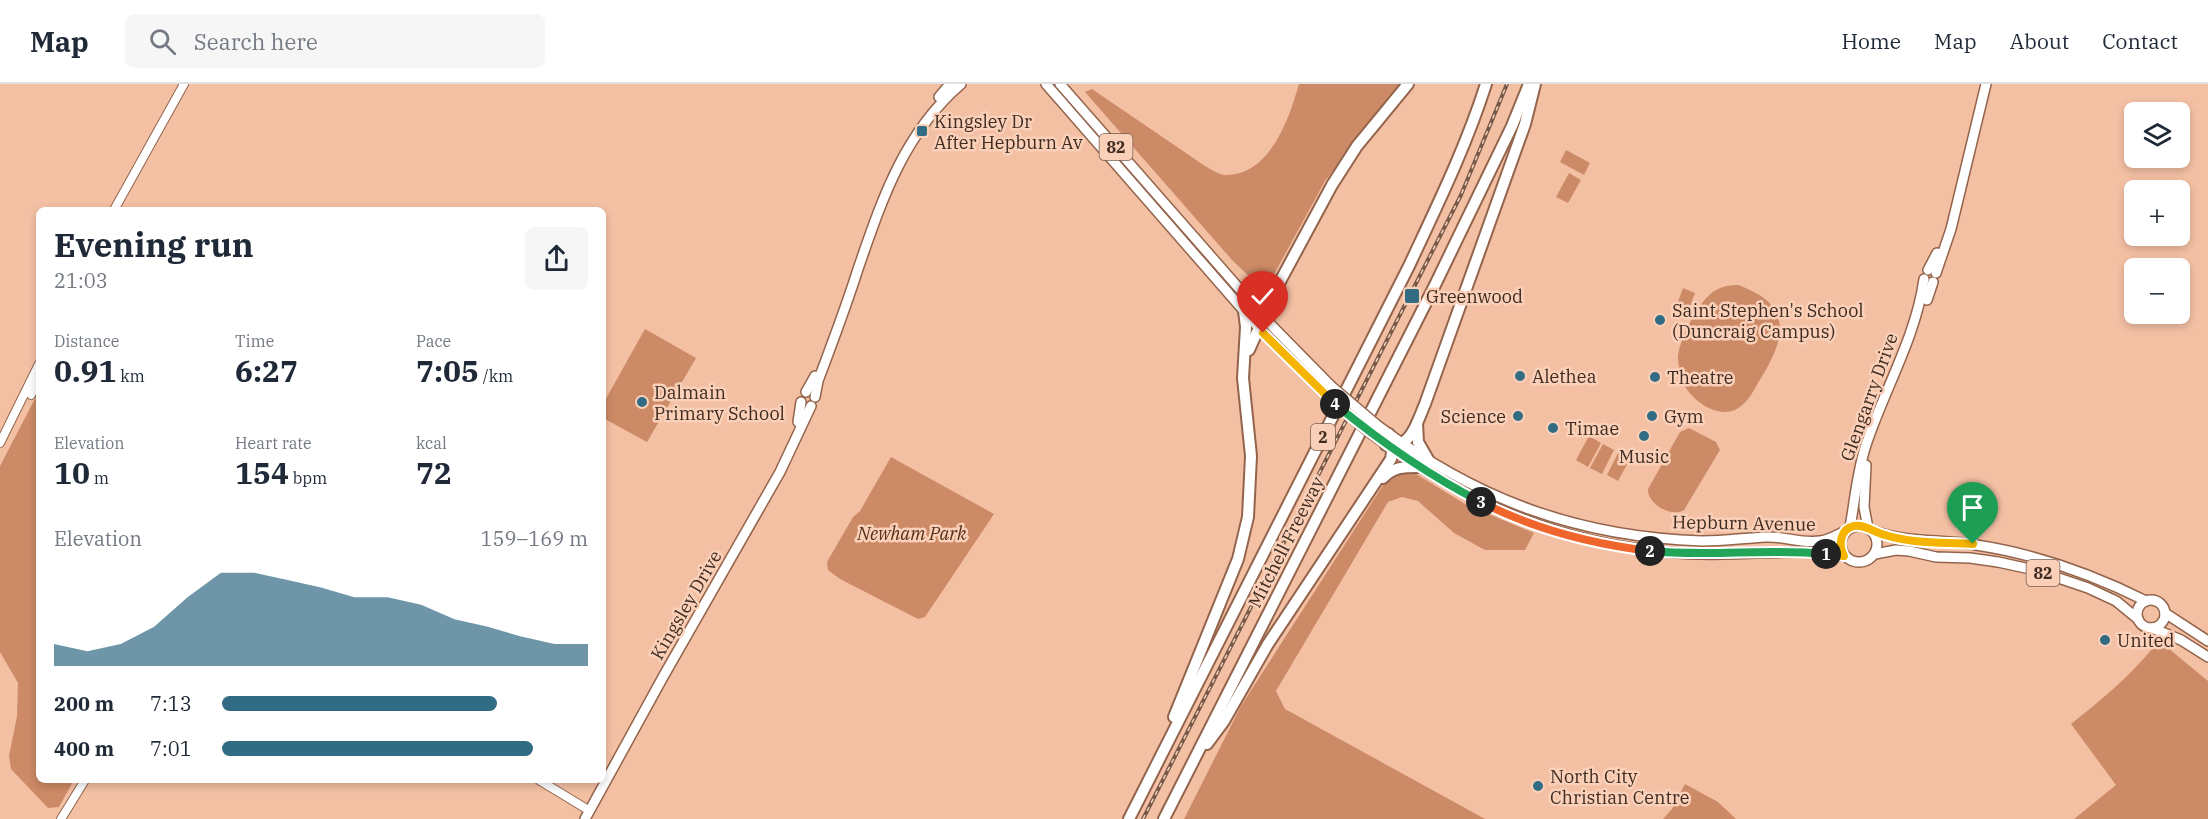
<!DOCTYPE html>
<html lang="en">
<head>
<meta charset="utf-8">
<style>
  body { margin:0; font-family:"IBM Plex Serif",serif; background:#f6f6f7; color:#1f2937; height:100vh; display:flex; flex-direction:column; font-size:22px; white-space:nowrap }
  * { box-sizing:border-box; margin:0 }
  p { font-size:20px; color:#747a83 }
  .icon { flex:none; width:33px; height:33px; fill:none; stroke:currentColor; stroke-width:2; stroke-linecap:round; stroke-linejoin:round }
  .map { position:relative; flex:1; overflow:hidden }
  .side { position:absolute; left:36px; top:123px; width:570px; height:576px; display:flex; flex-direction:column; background:#fff; border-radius:9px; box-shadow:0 3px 9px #0003 }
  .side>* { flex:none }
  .buttons { position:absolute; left:2124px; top:18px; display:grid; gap:12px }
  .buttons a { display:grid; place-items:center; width:66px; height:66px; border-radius:9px; background:#fff; box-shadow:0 3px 9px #0003; font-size:30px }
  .pin { position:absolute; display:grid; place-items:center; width:51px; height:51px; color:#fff; margin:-62px -26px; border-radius:50% 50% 50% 0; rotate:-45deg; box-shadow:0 0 6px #0007 }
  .pin .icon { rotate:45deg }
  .km { position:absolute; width:30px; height:30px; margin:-15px; border-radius:50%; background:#222; color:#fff; font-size:16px; line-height:30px; text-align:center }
  .round { display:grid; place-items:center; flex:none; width:63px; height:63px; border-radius:9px; background:#f6f6f7 }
  .headline { display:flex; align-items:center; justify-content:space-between; height:102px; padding:0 18px }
  h1 { font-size:33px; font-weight:800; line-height:45px }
  .stats { display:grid; grid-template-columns:repeat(3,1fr); gap:9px; height:102px; padding:6px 18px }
  .stats div { display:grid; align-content:center }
  .stats b { font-size:30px; font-weight:800 }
  .stats small { font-size:16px; font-weight:400 }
  .stats p { font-size:16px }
  .chart { height:168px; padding:12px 18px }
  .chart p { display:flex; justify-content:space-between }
  .chart svg { width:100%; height:108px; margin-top:6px; fill:#326b84; opacity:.7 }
  ul { padding:0 18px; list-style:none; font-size:20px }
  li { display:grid; grid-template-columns:96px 72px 1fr; align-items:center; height:45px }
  li i { height:15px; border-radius:8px; background:#326b84 }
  header { display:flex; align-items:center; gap:36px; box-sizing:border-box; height:84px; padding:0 30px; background:#fff; border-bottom:2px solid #e0e1e3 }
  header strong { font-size:28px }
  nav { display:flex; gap:33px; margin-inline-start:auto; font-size:21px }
  .search { width:420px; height:54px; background:#f6f6f7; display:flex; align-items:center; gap:15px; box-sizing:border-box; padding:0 21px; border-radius:9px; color:#747a83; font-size:22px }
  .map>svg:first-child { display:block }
  .green { fill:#cc8a66 }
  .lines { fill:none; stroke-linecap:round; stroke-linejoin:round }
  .minor-casing { stroke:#93644b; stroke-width:10 }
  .major-casing { stroke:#93644b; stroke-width:12 }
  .highway-casing { stroke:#93644b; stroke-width:14 }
  .minor { stroke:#fff; stroke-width:8 }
  .major { stroke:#fff; stroke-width:9 }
  .highway { stroke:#fff; stroke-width:10 }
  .rail-casing { stroke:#775949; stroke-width:4 }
  .rail { stroke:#fad0b9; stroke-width:1.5; stroke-dasharray:4.5; stroke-linecap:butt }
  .major-bridge-casing { stroke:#93644b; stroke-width:12; stroke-linecap:butt }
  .major-bridge { stroke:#fff; stroke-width:9 }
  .split-1-casing { stroke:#fff; stroke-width:12 }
  .split-2-casing { stroke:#fff; stroke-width:12 }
  .split-3-casing { stroke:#fff; stroke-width:12 }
  .split-4-casing { stroke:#fff; stroke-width:12 }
  .split-5-casing { stroke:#fff; stroke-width:12 }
  .split-1 { stroke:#f5b400; stroke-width:8 }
  .split-2 { stroke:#22a559; stroke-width:8 }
  .split-3 { stroke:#f0652b; stroke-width:8 }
  .split-4 { stroke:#22a559; stroke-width:8 }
  .split-5 { stroke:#f5b400; stroke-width:8 }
  .poi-dot { fill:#326b84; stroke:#fad0b9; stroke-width:2 }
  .labels { text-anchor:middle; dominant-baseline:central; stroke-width:5; stroke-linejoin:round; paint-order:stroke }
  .shield { fill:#fad0b9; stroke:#775c4e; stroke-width:1.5 }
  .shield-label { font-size:16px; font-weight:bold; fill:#3f2b20 }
  .poi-label { font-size:18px; fill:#3f2b20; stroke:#fad0b9; text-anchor:start }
  .street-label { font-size:18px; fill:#3f2b20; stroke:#fad0b9 }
  .park-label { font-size:18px; font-style:italic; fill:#57301a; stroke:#fad0b9 }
</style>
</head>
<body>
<header>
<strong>Map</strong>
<div class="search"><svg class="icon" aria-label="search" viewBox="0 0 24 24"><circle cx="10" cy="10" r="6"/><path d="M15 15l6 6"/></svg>Search here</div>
<nav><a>Home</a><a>Map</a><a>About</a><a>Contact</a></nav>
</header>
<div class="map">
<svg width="2208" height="735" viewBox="0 0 2208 735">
  <rect width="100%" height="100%" fill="#f4c0a4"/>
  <g class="green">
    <path d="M1299 0H1402L1325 97 1272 194 1255 198 1232 176 1085 8 1092 5 1205 82C1211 85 1219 91 1226 91 1270 91 1289 35 1299 0Z"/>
    <path d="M1566 66 1590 79 1584 91 1560 78Z"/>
    <path d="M1569 89 1581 96 1568 119 1556 113Z"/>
    <path d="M1738 201C1792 220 1787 252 1761 294 1754 305 1748 320 1735 326 1713 335 1684 311 1680 290 1679 285 1678 278 1678 272 1680 254 1700 214 1716 206 1723 202 1731 201 1738 201Z"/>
    <path d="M1683 204 1695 209 1687 230 1675 226Z"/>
    <path d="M645 245 696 274 647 358 603 334V320Z"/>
    <path d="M39 307V696H74L59 723 48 724 11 685 9 672 17 632 18 599 0 568V382Z"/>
    <path d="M1689 344 1716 358 1720 366 1684 426C1672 434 1647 420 1648 405L1680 348Z"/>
    <path d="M1589 352 1601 359 1588 383 1576 376Z"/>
    <path d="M1603 360 1614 366 1602 390 1590 384Z"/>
    <path d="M1619 367 1631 373 1618 397 1607 391Z"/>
    <path d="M891 373 994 430 925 533 918 535 840 495 828 486 827 478 853 433 860 427Z"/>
    <path d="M1413 388 1465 420 1534 449 1525 466H1485L1454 449 1418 417 1402 413 1388 418 1276 607 1285 625 1485 735H1184L1241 622 1383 401 1400 390Z"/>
    <path d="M2168 564 2208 597V735H2074L2116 701 2071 640C2100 617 2128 594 2152 565Z"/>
    <path d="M1685 700 1718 718 1736 735H1663L1672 725Z"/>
  </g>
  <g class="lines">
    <g class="minor-casing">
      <g id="minor">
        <path d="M114 126 184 0"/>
        <path d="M31 311 39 294"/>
        <path d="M0 359 39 280"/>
        <path d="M539 696 590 727"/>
        <path d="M61 735 85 696"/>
      </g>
    </g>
    <g class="major-casing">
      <g id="major">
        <path d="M1046 0 1258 243 1335 320"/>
        <path d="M1060 0 1272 242 1331 302"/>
        <path d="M939 13 950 0"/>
        <path d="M1928 186 1937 169"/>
        <path d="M1936 189 1951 145 1986 0"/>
        <path d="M1927 216 1933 198"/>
        <path d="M806 308 815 292"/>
        <path d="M815 313 818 297C832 260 846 223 858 185 882 116 903 50 961 0"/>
        <path d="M798 338 801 318"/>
        <path d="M1377 341C1477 416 1578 453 1702 457 1724 457 1745 454 1766 453 1784 452 1802 460 1820 457 1829 456 1837 451 1845 447"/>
        <path d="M1373 351C1462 417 1554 458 1666 468 1711 473 1757 468 1803 468 1817 468 1830 471 1844 472"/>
        <path d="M1866 381 1864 423 1868 444"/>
        <circle cx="1859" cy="460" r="18"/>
        <path d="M1850 443C1855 416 1857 388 1866 361 1884 306 1916 253 1924 195"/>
        <path d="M1871 446C1905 459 1940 455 1976 461 2036 470 2092 490 2146 517"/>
        <path d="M1875 470 1896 466 1909 467 1936 473 1970 474 1998 478 2035 486 2088 504 2116 517 2138 535"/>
        <circle cx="2151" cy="530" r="14"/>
        <path d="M2165 529 2208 557"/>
        <path d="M2152 544 2181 556 2208 573"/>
        <path d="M585 735 663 593 780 388 811 322"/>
      </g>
    </g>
    <g class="highway-casing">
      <g id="highway">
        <path d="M1246 211 1261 210 1276 205"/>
        <path d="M1249 266 1276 205 1332 101 1357 62 1408 0"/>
        <path d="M1417 339 1418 358 1429 377"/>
        <path d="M1386 361C1411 366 1417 338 1425 320L1525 40 1535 0"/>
        <path d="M1383 394C1393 383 1403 383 1418 383"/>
        <path d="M1174 633 1238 475 1248 433 1251 372 1243 294 1246 243 1244 227"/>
        <path d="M1207 660 1224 637 1268 560 1391 375 1393 362 1389 350"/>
        <path d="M1129 735 1409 182C1437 122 1466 63 1486 0"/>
        <path d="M1164 735 1434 203 1512 42 1529 0"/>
      </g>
    </g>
    <use href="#minor" class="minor"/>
    <use href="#major" class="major"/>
    <use href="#highway" class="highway"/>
    <g class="rail-casing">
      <path id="rail" d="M1143 735 1461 111 1507 0"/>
    </g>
    <use href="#rail" class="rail"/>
    <g class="major-bridge-casing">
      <g id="major-bridge">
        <path d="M1331 302 1377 341"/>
        <path d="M1335 320 1373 351"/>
      </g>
    </g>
    <use href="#major-bridge" class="major-bridge"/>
  </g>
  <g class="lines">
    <g class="split-1-casing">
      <path id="split-1" d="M1826 470 1844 472C1838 461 1840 445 1854 442 1865 440 1875 449 1885 451 1913 460 1945 458 1973 460"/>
    </g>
    <g class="split-2-casing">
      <path id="split-2" d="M1650 467C1709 473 1768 464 1826 470"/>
    </g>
    <g class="split-3-casing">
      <path id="split-3" d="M1481 418C1534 445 1592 460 1650 467"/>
    </g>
    <g class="split-4-casing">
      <path id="split-4" d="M1335 320C1381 358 1428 391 1481 418"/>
    </g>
    <g class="split-5-casing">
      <path id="split-5" d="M1263 249 1335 320"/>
    </g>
    <use href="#split-1" class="split-1"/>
    <use href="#split-2" class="split-2"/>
    <use href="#split-3" class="split-3"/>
    <use href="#split-4" class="split-4"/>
    <use href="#split-5" class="split-5"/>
  </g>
  <g class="poi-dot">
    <rect x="916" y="41" width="12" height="12" rx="3"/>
    <rect x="1404" y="204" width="16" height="16" rx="3"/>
    <circle cx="1660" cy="236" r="6"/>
    <circle cx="1520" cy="292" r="6"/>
    <circle cx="1655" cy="293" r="6"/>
    <circle cx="642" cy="318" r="6"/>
    <circle cx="1518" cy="332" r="6"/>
    <circle cx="1652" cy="332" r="6"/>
    <circle cx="1553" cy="344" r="6"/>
    <circle cx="1644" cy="352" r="6"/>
    <circle cx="2105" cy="556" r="6"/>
    <circle cx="1538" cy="702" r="6"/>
  </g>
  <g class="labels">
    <g class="shield">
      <rect x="1099.5" y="50" width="33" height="26" rx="4.5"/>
      <rect x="1311" y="340" width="24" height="26" rx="4.5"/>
      <rect x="2026.5" y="476" width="33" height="26" rx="4.5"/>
    </g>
    <g class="shield-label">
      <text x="1116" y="63">82</text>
      <text x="1323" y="353">2</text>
      <text x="2043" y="489">82</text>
    </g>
    <g class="poi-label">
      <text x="934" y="37">Kingsley Dr<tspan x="934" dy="21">After Hepburn Av</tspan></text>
      <text x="1426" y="212">Greenwood</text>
      <text x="1672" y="226">Saint Stephen's School<tspan x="1672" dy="21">(Duncraig Campus)</tspan></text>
      <text x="1532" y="292">Alethea</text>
      <text x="1667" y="293">Theatre</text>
      <text x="654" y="308">Dalmain<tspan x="654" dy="21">Primary School</tspan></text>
      <text x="1506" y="332" text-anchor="end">Science</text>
      <text x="1664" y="332">Gym</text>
      <text x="1565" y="344">Timae</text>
      <text x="1644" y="372" text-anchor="middle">Music</text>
      <text x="2117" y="556">United</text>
      <text x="1550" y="692">North City<tspan x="1550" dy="21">Christian Centre</tspan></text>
    </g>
    <g class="street-label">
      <text transform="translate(1869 313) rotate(-70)">Glengarry Drive</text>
      <text transform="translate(1744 439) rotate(1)">Hepburn Avenue</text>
      <text transform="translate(1286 458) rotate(-63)">Mitchell Freeway</text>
      <text transform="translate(686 521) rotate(-60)">Kingsley Drive</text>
    </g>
    <g class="park-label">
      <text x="912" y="449">Newham Park</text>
    </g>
  </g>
</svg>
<div class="buttons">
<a><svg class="icon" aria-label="layers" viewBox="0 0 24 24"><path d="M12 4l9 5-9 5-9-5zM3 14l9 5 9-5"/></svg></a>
<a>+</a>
<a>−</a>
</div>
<div class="pin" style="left:1973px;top:460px;background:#1e9e55"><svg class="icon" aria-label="arrive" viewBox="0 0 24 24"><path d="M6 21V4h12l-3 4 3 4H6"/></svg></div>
<div class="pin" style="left:1263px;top:249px;background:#d93025"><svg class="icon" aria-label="check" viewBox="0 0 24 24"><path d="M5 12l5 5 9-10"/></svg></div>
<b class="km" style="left:1826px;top:470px">1</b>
<b class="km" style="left:1650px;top:467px">2</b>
<b class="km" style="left:1481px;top:418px">3</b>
<b class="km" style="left:1335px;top:320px">4</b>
<section class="side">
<div class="headline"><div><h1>Evening run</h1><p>21:03</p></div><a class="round"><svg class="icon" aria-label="share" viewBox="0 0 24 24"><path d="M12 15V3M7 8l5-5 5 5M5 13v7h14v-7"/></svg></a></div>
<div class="stats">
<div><p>Distance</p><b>0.91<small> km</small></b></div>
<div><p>Time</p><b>6:27</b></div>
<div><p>Pace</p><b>7:05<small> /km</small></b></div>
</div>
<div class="stats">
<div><p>Elevation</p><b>10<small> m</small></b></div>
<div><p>Heart rate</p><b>154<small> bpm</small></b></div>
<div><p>kcal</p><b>72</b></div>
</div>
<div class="chart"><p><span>Elevation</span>159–169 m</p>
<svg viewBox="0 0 160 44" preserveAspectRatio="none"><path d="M0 44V35L10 38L20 35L30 28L40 16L50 6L60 6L70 9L80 12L90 16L100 16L110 19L120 25L130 28L140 32L150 35L160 35V44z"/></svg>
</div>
<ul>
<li><b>200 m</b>7:13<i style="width:75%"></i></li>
<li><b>400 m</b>7:01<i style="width:85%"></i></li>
</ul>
</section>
</div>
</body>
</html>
